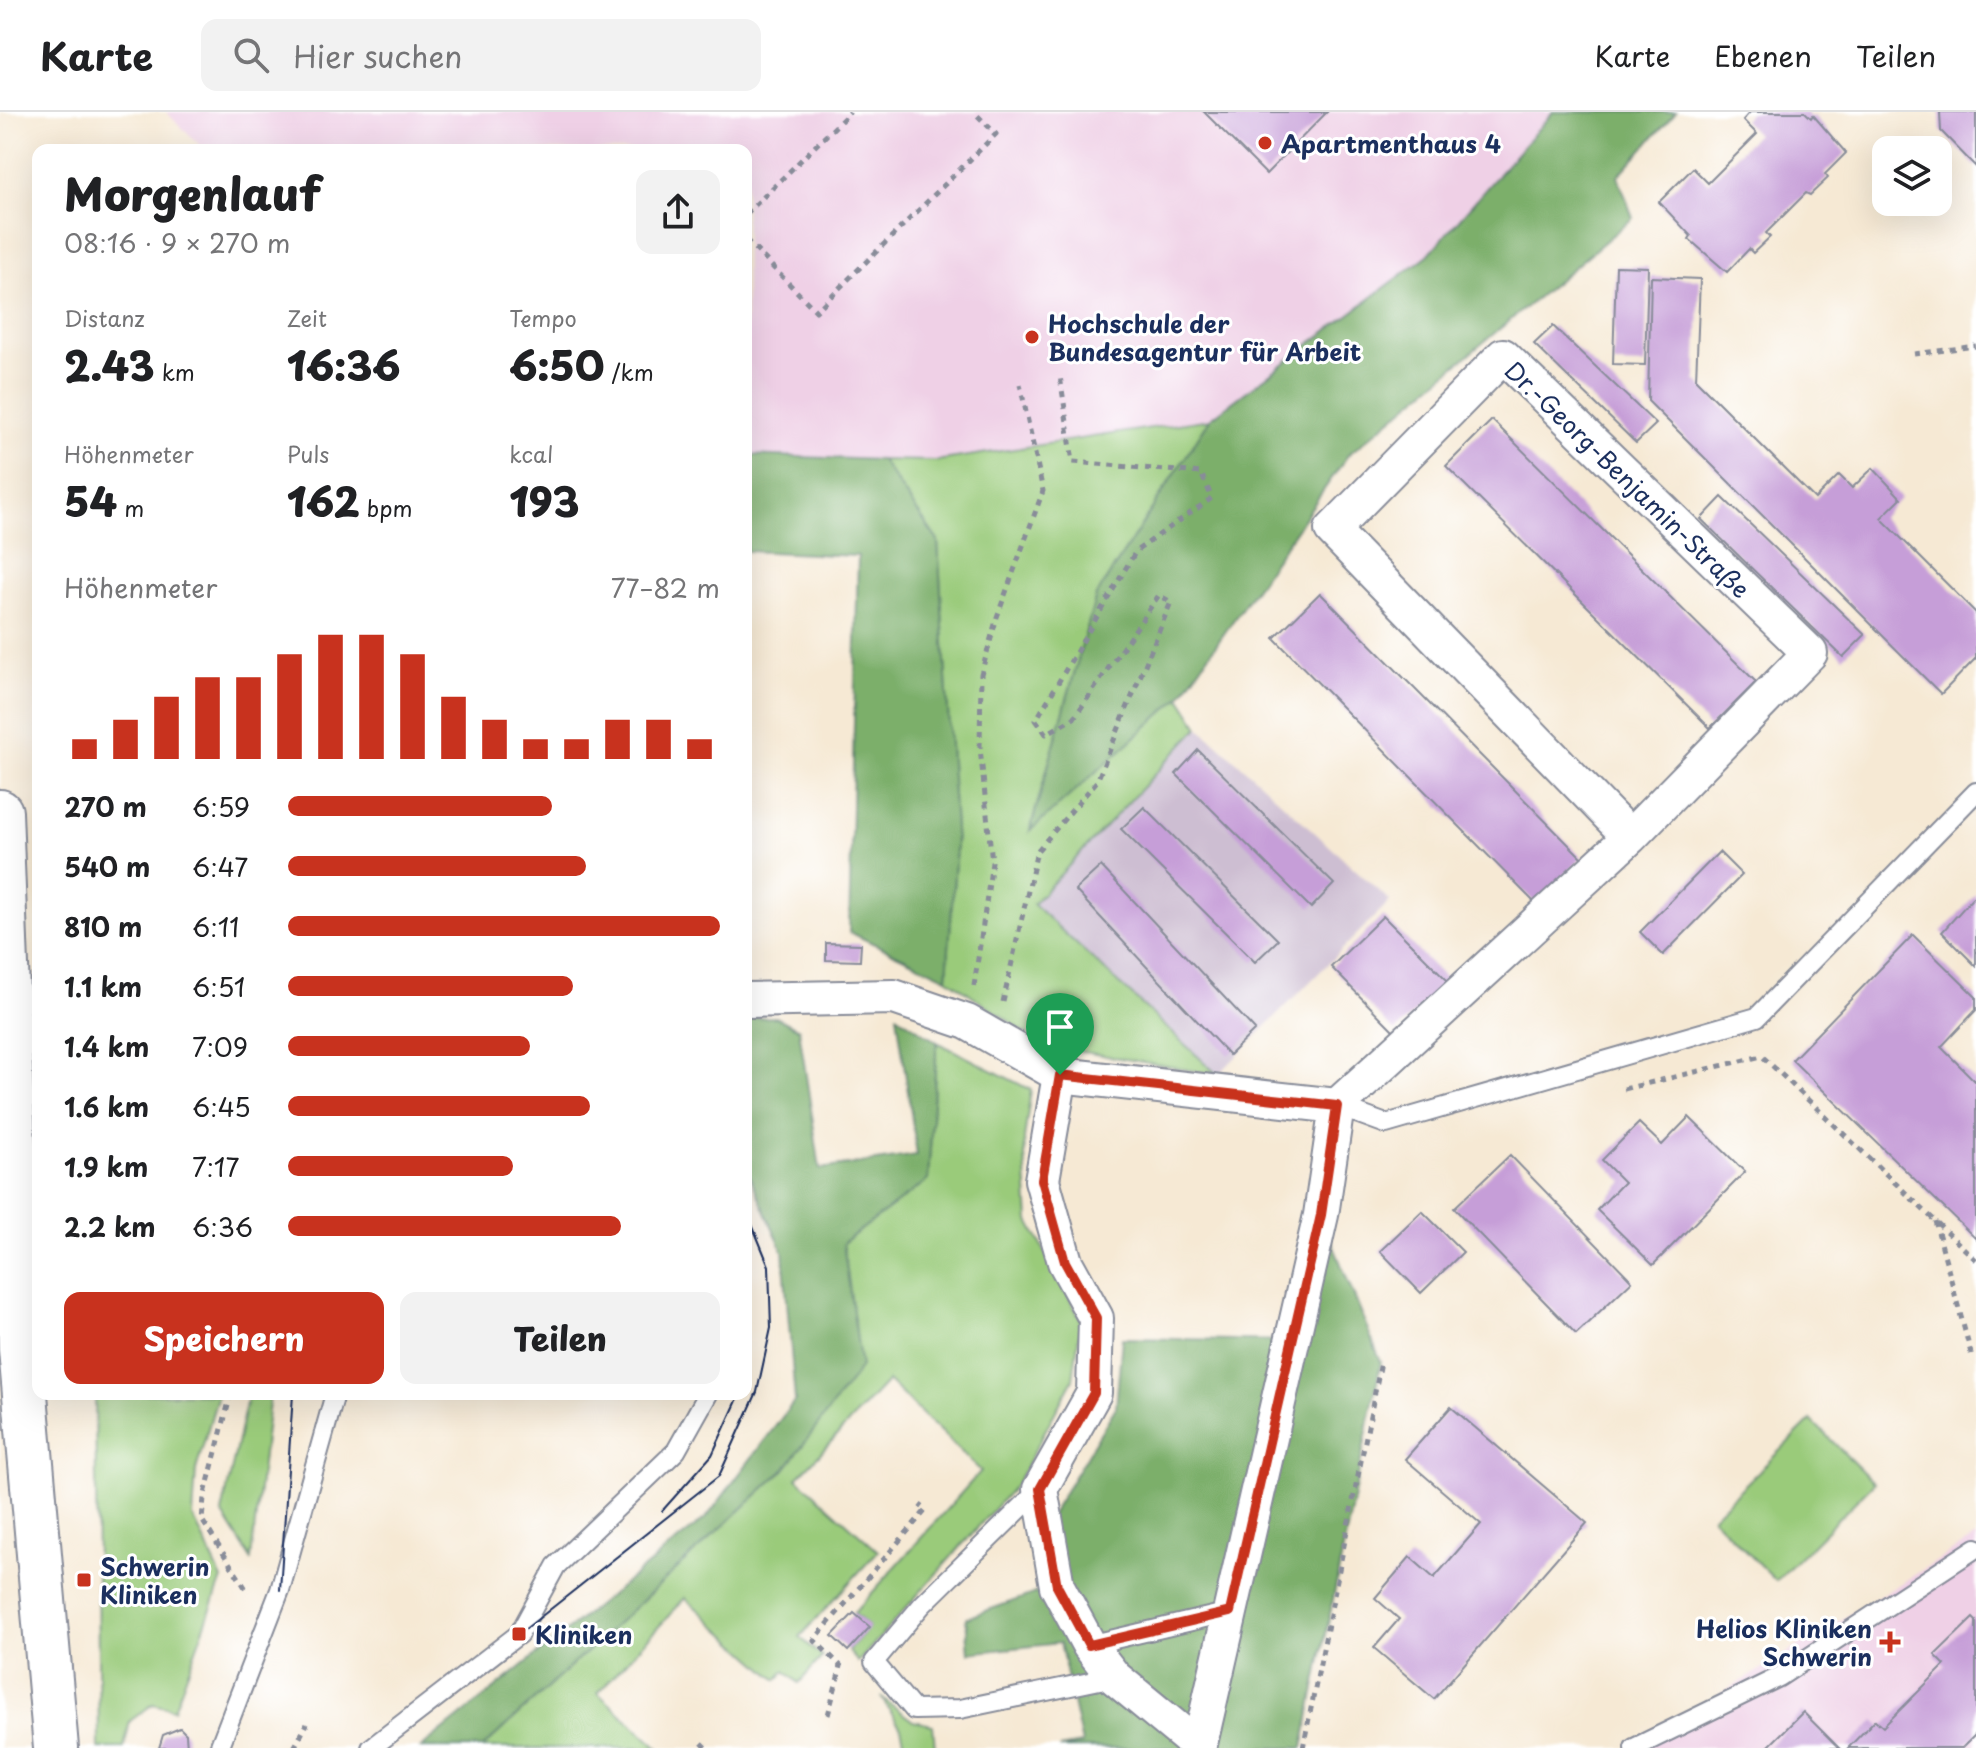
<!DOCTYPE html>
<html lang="de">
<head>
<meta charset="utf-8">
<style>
  body { margin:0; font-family:"Playpen Sans",sans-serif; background:#f2f2f2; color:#202124; height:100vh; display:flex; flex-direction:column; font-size:30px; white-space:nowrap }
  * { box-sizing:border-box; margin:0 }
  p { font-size:26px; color:#757577 }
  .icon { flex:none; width:44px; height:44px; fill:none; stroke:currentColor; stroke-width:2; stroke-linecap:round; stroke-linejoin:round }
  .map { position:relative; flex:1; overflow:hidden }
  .details { position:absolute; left:32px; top:32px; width:720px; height:1256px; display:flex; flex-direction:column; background:#fff; border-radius:16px; box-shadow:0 8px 32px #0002 }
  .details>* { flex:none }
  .buttons { position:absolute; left:1872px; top:24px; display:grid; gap:16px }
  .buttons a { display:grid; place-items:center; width:80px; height:80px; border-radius:16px; background:#fff; box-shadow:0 8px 32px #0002; font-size:40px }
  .pin { position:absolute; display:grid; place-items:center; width:68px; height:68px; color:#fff; margin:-82px -34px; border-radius:50% 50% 50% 0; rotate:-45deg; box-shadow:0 0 8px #0007 }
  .pin .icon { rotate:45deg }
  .round { display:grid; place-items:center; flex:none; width:84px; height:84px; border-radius:16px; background:#f2f2f2 }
  .headline { display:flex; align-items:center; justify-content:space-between; height:136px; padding:0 32px }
  h1 { font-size:44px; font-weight:800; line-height:60px }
  .figures { display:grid; grid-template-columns:repeat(3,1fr); gap:12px; height:136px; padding:8px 32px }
  .figures div { display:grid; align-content:center }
  .figures b { font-size:40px; font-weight:800 }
  .figures small { font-size:22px; font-weight:400 }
  .figures p { font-size:22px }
  .chart { height:224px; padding:16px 32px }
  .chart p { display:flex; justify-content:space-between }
  .chart svg { width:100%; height:144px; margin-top:8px; stroke:#c8321e; stroke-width:6 }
  .button { display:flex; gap:16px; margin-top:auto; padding:16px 32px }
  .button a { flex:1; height:92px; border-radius:16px; background:#c8321e; color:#fff; font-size:32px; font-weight:800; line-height:92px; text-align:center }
  .button a+a { background:#f2f2f2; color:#202124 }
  ul { padding:0 32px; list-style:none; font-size:26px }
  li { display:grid; grid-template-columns:128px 96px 1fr; align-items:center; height:60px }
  li i { height:20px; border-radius:10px; background:#c8321e }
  header { display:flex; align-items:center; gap:48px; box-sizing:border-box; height:112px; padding:0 40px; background:#fff; border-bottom:2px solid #e0e0e0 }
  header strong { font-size:38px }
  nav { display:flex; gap:44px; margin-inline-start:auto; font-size:28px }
  .search { width:560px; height:72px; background:#f2f2f2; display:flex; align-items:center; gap:20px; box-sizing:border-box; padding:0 28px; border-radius:16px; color:#757577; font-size:30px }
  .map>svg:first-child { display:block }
  .built { fill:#efd0e6 }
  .industrial { fill:#cdbed2 }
  .green { fill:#9acb7a; stroke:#5a7d6c; stroke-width:2 }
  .forest { fill:#7baf6a; stroke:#4b6f64; stroke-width:2 }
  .building { fill:#c69ed8 }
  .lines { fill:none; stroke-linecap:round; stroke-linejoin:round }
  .service-casing { stroke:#888c99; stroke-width:22 }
  .minor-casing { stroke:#888c99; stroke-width:38 }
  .primary-casing { stroke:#888c99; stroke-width:48 }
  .path { stroke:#888c99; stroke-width:5; stroke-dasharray:6 6; stroke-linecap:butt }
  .service { stroke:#fff; stroke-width:18 }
  .minor { stroke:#fff; stroke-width:34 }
  .primary { stroke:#fff; stroke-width:44 }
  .tram { stroke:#1b2f5e; stroke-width:2 }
  .route-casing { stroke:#fff; stroke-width:16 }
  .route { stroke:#c8321e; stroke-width:10 }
  .poi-dot { fill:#c8321e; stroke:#fff; stroke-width:3 }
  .labels { text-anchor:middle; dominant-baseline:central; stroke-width:6; stroke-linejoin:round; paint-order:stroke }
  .poi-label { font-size:24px; font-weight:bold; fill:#1b2f5e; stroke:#fff; text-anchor:start }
  .street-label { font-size:24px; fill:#1b2f5e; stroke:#fff }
</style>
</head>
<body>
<header>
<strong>Karte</strong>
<div class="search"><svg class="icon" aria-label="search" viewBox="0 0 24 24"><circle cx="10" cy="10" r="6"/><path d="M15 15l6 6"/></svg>Hier suchen</div>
<nav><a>Karte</a><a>Ebenen</a><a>Teilen</a></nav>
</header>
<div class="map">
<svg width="1976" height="1636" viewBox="0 0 1976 1636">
  <rect width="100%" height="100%" fill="#fff"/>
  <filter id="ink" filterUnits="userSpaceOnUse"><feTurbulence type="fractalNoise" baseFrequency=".0125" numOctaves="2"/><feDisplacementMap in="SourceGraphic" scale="16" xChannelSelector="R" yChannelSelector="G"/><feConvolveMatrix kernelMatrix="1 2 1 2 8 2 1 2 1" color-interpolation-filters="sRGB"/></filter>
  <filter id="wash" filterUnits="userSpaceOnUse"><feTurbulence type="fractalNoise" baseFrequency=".006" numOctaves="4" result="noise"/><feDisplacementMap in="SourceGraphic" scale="32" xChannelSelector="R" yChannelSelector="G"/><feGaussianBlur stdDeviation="1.8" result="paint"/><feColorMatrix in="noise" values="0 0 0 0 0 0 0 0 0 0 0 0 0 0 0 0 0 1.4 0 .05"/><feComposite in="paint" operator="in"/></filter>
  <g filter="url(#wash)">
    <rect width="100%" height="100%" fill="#f6e9d4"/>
    <g class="built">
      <path d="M166 0H1553L1428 143 1210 307 936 349 746 343V38H205Z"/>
      <path d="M1976 1425V1636H1633Z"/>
    </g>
    <path class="industrial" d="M1199 615 1390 789 1218 963 1033 792Z"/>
    <g class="green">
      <path d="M1210 307 1096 484 1030 718 1180 585 1199 615 1033 792 1218 963 1043 933 947 866 956 734 938 429 881 348 936 349Z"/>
      <path d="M937 930 1031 978 1024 1027 1029 1109 1081 1208 1073 1267 1017 1371 858 1550 848 1539 869 1515 854 1501 981 1359 888 1269 797 1366 878 1439 800 1525 822 1545 799 1571 785 1559 777 1568 685 1486 598 1581 658 1636H482L785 1357 860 1255 843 1131 928 1068Z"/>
      <path d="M95 1282H218L196 1358 193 1405 222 1467 174 1597 153 1592 130 1609 124 1636H99Z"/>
      <path d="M248 1282H270L251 1447 222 1401Z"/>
      <path d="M1811 1308 1874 1371 1776 1469 1712 1405Z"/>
      <path d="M881 1585 913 1609 933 1613 935 1636H906L901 1616Z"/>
    </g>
    <g class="forest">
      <path d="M1553 0H1676L1618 64 1633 106 1348 343 1180 585 1030 719 1096 484 1210 307 1428 143Z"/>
      <path d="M746 343 881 348 938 429 956 734 947 866 849 820 858 444 746 439Z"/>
      <path d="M897 903 937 930 928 1068 843 1131 861 1255 785 1357 482 1636H421L707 1405 795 1288 783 1139 746 1056V906L776 905 799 917 820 1057 917 1043Z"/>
      <path d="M1321 1103 1381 1250 1303 1636H1059L1082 1632 1060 1531 969 1541 966 1506 1061 1472 1050 1404 1116 1295 1122 1226 1299 1229Z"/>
    </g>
    <g id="blocks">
      <g class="building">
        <path d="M1204 0H1327L1266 62Z"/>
        <path d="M1750 0H1805L1811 6 1813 3 1846 41 1825 62 1828 66 1810 83 1806 81 1766 121 1770 125 1753 141 1749 137 1727 160 1689 127 1691 124 1659 90 1693 56 1708 71 1757 22 1743 8Z"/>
        <path d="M1940 0H1976V55L1941 19Z"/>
        <path d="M1616 154 1648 155 1645 253 1613 252Z"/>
        <path d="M1651 165 1700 167 1696 268 1815 387 1839 363 1852 376 1873 356 1901 386 1881 406 1976 501V546L1941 582 1648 289Z"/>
        <path d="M1553 214 1656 312 1636 331 1534 232Z"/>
        <path d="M1492 308 1756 570 1710 616 1446 354Z"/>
        <path d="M1722 385 1865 523 1843 545 1701 407Z"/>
        <path d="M1320 481 1582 746 1536 792 1274 526Z"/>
        <path d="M1198 638 1334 772 1311 796 1176 662Z"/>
        <path d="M1144 695 1278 828 1255 850 1121 717Z"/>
        <path d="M1719 740 1742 763 1663 843 1640 820Z"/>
        <path d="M1101 754 1255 918 1229 943 1075 778Z"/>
        <path d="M1976 782V854L1942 820Z"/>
        <path d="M1383 804 1448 869 1395 920 1331 855Z"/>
        <path d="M1913 823 1976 885V898L1941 935 1976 970V1127L1792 948Z"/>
        <path d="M826 831 861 832 860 849 826 848Z"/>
        <path d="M1689 1005 1745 1060 1653 1153 1597 1098 1624 1070 1602 1048 1639 1011 1662 1033Z"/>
        <path d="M1510 1043 1632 1169 1576 1222 1454 1096Z"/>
        <path d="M1422 1099 1463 1140 1421 1181 1380 1139Z"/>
        <path d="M1451 1295 1587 1411 1434 1587 1374 1536 1399 1507 1375 1486 1410 1445 1434 1466 1481 1412 1405 1347Z"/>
        <path d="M854 1501 870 1515 848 1539 832 1524Z"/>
        <path d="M1973 1506 1976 1509V1622L1962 1636H1848L1875 1608 1883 1615 1945 1553 1935 1543Z"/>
        <path d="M1803 1600 1839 1636H1767Z"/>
        <path d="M180 1616 186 1622 187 1636H159L163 1623Z"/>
      </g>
    </g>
  </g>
  <g filter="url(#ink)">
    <use href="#blocks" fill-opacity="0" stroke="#888c99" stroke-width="2"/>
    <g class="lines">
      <g class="service-casing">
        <g id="service">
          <path d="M1337 994 1386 1012 1757 905 1976 680"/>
          <path d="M1040 1377 922 1493 874 1550 914 1598 960 1597 1114 1565"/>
          <path d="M1089 1533 1230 1500"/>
          <path d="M219 1636 280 1478 335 1282"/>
          <path d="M371 1636 519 1522 556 1454 676 1339 708 1282"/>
          <path d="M1634 1636 1779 1565 1976 1436"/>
        </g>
      </g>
      <g class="minor-casing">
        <g id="minor">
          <path d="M746 888 894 885 967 910 1060 963 1337 994 1630 725 1332 418 1503 244 1810 541 1630 725"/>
          <path d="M1060 963 1042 1068 1065 1150 1096 1206 1094 1281 1040 1377 1057 1474 1089 1533 1114 1565 1199 1635"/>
          <path d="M1199 1636 1321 1103 1337 994"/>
        </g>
      </g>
      <g class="primary-casing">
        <path id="primary" d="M0 700 21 1237 56 1636"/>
      </g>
      <g class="path">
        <path d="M426 38 427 35"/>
        <path d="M746 102 850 0"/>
        <path d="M746 128 816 199 996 22 974 0"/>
        <path d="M1914 242 1976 234"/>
        <path d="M974 874 992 750 980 636 981 562 997 505 1043 379 1020 272"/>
        <path d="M1003 890 1037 739 1097 669 1171 490 1159 483 1074 606 1046 622 1036 608 1136 439 1212 386 1201 361 1073 350 1060 264"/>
        <path d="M1624 977 1762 944 1976 1148"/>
        <path d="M1935 1109 1972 1245"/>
        <path d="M231 1282 204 1386 202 1408 248 1480"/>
        <path d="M828 1603 841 1554 814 1528 926 1398 920 1393"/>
        <path d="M702 1631 707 1636"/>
        <path d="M294 1636 307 1612"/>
        <path d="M1303 1636 1381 1250"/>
      </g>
      <use href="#service" class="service"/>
      <use href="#minor" class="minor"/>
      <use href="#primary" class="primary"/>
      <g class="tram">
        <path d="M746 1176 751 1214 746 1248"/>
        <path d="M662 1399 712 1343 740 1282"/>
        <path d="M280 1478 293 1282"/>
        <path d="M519 1522 719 1364 757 1280 771 1216 769 1154 746 1098"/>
      </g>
    </g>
  </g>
  <g class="lines" filter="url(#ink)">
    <g class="route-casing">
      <path id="route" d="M1060 963 1337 994 1321 1103 1230 1500 1089 1533 1057 1474 1040 1377 1094 1281 1096 1206 1065 1150 1042 1068Z"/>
    </g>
    <use href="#route" class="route"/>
  </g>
  <g class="poi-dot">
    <circle cx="1265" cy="31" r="8"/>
    <circle cx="1032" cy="225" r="8"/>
    <rect x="76" y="1460" width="16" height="16" rx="4"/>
    <rect x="511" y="1514" width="16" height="16" rx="4"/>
    <path d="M1886 1518h8v8h8v8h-8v8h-8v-8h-8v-8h8z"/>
  </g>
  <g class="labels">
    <g class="poi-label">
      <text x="1281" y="31">Apartmenthaus 4</text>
      <text x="1048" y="211">Hochschule der<tspan x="1048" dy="28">Bundesagentur für Arbeit</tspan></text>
      <text x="100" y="1454">Schwerin<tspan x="100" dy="28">Kliniken</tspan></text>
      <text x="1872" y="1516" text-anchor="end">Helios Kliniken<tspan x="1872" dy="28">Schwerin</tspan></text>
      <text x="535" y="1522">Kliniken</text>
    </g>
    <g class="street-label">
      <text transform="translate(1628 367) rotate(44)">Dr.-Georg-Benjamin-Straße</text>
    </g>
  </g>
</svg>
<div class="buttons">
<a><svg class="icon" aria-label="layers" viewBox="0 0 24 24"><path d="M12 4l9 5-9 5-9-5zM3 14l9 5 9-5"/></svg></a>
</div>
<div class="pin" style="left:1060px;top:963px;background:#1e9e55"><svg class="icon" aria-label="arrive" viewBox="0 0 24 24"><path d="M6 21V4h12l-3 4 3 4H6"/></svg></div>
<section class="details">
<div class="headline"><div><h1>Morgenlauf</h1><p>08:16 · 9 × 270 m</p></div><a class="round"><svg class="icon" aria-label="share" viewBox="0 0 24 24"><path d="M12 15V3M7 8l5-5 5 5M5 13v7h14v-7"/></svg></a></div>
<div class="figures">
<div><p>Distanz</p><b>2.43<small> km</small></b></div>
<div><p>Zeit</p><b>16:36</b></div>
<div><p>Tempo</p><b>6:50<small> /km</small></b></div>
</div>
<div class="figures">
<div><p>Höhenmeter</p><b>54<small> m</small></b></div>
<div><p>Puls</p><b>162<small> bpm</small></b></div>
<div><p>kcal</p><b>193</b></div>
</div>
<div class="chart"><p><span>Höhenmeter</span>77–82 m</p>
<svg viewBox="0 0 160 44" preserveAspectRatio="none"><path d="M5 44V38M15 44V32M25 44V25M35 44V19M45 44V19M55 44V12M65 44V6M75 44V6M85 44V12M95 44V25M105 44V32M115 44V38M125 44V38M135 44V32M145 44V32M155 44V38"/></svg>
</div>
<ul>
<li><b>270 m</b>6:59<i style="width:61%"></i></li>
<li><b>540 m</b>6:47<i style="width:69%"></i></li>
<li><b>810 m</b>6:11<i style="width:100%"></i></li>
<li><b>1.1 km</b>6:51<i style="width:66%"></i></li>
<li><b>1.4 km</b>7:09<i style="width:56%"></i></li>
<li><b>1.6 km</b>6:45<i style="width:70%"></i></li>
<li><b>1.9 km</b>7:17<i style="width:52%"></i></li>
<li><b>2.2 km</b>6:36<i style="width:77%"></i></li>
</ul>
<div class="button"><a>Speichern</a><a>Teilen</a></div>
</section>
</div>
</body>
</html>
